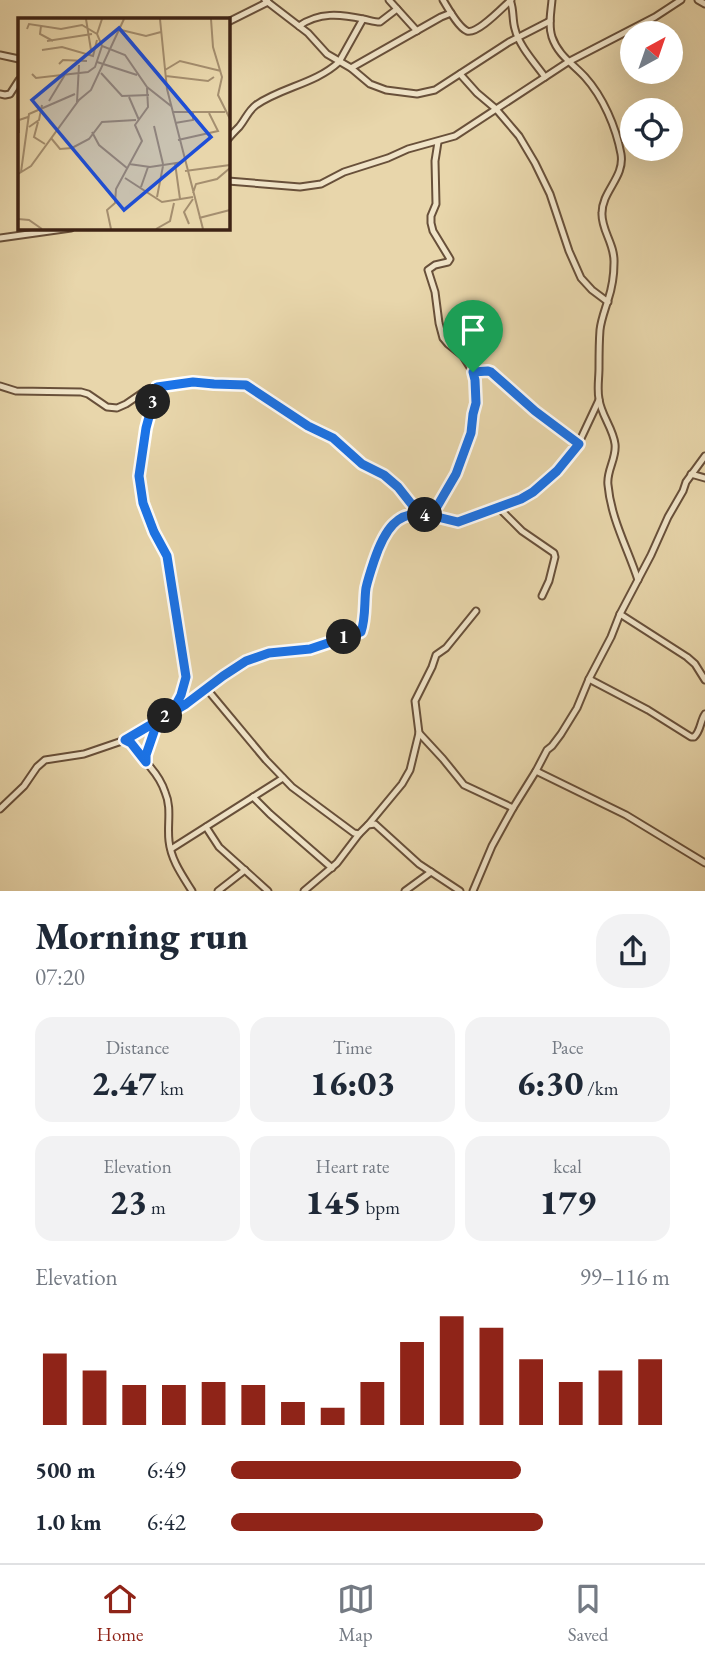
<!DOCTYPE html>
<html lang="en">
<head>
<meta charset="utf-8">
<style>
  body { margin:0; font-family:"EB Garamond",serif; background:#f2f2f3; color:#1f2937; height:100vh; display:flex; flex-direction:column; font-size:26px; white-space:nowrap }
  * { box-sizing:border-box; margin:0 }
  p { font-size:23px; color:#747a83 }
  .icon { flex:none; width:38px; height:38px; fill:none; stroke:currentColor; stroke-width:2; stroke-linecap:round; stroke-linejoin:round }
  .map { position:relative; height:891px; overflow:hidden }
  .details { display:flex; flex-direction:column; background:#fff; flex:1 }
  .details>* { flex:none }
  .needle { width:46px; rotate:40deg }
  .controls { position:absolute; left:620px; top:21px; display:grid; gap:14px }
  .controls a { display:grid; place-items:center; width:63px; height:63px; border-radius:50%; background:#fff; box-shadow:0 7px 28px #0002; font-size:35px }
  .pin { position:absolute; display:grid; place-items:center; width:60px; height:60px; color:#fff; margin:-72px -30px; border-radius:50% 50% 50% 0; rotate:-45deg; box-shadow:0 0 7px #0007 }
  .pin .icon { rotate:45deg }
  .km { position:absolute; width:35px; height:35px; margin:-18px; border-radius:50%; background:#222; color:#fff; font-size:19px; line-height:35px; text-align:center }
  .round { display:grid; place-items:center; flex:none; width:74px; height:74px; border-radius:28px; background:#f2f2f3 }
  .head { display:flex; align-items:center; justify-content:space-between; height:119px; padding:0 35px }
  h1 { font-size:38px; font-weight:800; line-height:52px }
  .figures { display:grid; grid-template-columns:repeat(3,1fr); gap:10px; height:119px; padding:7px 35px }
  .figures div { display:grid; align-content:center; border-radius:18px; background:#f2f2f3; text-align:center }
  .figures b { font-size:35px; font-weight:800 }
  .figures small { font-size:19px; font-weight:400 }
  .figures p { font-size:19px }
  .chart { height:196px; padding:14px 35px }
  .chart p { display:flex; justify-content:space-between }
  .chart svg { width:100%; height:126px; margin-top:7px; stroke:#8f2418; stroke-width:6 }
  ul { padding:0 35px; list-style:none; font-size:23px }
  li { display:grid; grid-template-columns:112px 84px 1fr; align-items:center; height:52px }
  li i { height:18px; border-radius:9px; background:#8f2418 }
  .tabs { display:flex; justify-content:space-around; align-items:center; height:98px; border-top:2px solid #e0e1e3; background:#fff; font-size:19px; color:#747a83 }
  .tabs a { display:grid; justify-items:center; gap:4px }
  .tabs .on { color:#8f2418 }
  .map>svg:first-child { display:block }
  .lines { fill:none; stroke-linecap:round; stroke-linejoin:round }
  .minor-casing { stroke:#68503a; stroke-width:9 }
  .minor { stroke:#f0e4c8; stroke-width:5 }
  .route-casing { stroke:#fff; stroke-width:14 }
  .route { stroke:#1a73e8; stroke-width:9 }
  .inset-road { fill:none; stroke:#a48e6f; stroke-width:2 }
  .view { fill:#1d4ed8; fill-opacity:0.15; stroke:#1d4ed8; stroke-width:3.5 }
  .inset-edge { fill:none; stroke:#3e2315; stroke-width:3.5 }
</style>
</head>
<body>
<div class="map">
<svg width="705" height="891" viewBox="0 0 705 891">
  <rect width="100%" height="100%" fill="#e8d6ab"/>
  <filter id="stains"><feTurbulence type="fractalNoise" baseFrequency=".00286" numOctaves="4"/><feColorMatrix values="0 0 0 0 .2 0 0 0 0 .09 0 0 0 0 .02 0 0 0 .5 -.17"/></filter>
  <radialGradient id="worn" r=".72"><stop offset=".6" stop-color="#630" stop-opacity="0"/><stop offset="1" stop-color="#630" stop-opacity=".3"/></radialGradient>
  <g class="lines">
    <g class="minor-casing">
      <g id="minor">
        <path d="M265 0 308 33 327 54 351 68 370 84 386 90 417 94 435 90 509 42 550 21"/>
        <path d="M389 0 417 31"/>
        <path d="M443 0C448 8 458 27 467 31 477 35 503 7 511 0"/>
        <path d="M510 0C514 9 512 19 515 29 519 46 535 63 545 77"/>
        <path d="M552 0C551 12 548 25 552 37 558 55 573 64 585 77 603 97 616 127 621 154 625 177 602 191 602 213 601 230 615 244 614 263 614 275 612 288 608 300 605 310 601 320 600 330 599 343 599 355 599 368 599 378 597 389 599 399 601 415 613 428 615 444 617 458 606 471 608 485 611 519 628 549 638 580"/>
        <path d="M698 0 705 4"/>
        <path d="M228 22 268 2"/>
        <path d="M299 26C319 12 340 14 363 19 369 20 374 22 380 22L397 9"/>
        <path d="M0 55 19 59"/>
        <path d="M351 68 441 17 451 13"/>
        <path d="M460 74 477 93 496 109 519 136 535 163 550 194 569 251 581 278 592 290 608 302"/>
        <path d="M0 94 5 95 10 94 19 80"/>
        <path d="M228 139C231 135 235 131 239 127 245 120 248 111 256 105 282 87 315 84 339 62L363 19"/>
        <path d="M228 181 300 187 321 184 344 172 388 158 408 149 455 136 568 62 655 17 681 0"/>
        <path d="M0 238 71 228"/>
        <path d="M473 372 488 371 491 372 535 411 579 444"/>
        <path d="M0 386 16 391 81 392 88 394 107 407 117 408 126 404 148 389 166 385 193 382 246 385 308 426 336 440 362 464 384 475 398 487 413 506 420 513"/>
        <path d="M157 387 146 428 139 476 143 503 154 532 167 556 185 669V684L172 712"/>
        <path d="M691 474 705 478"/>
        <path d="M498 507 522 531 554 553 555 557 549 581 542 596"/>
        <path d="M431 517 455 474 471 433 473 414 476 403 475 380 473 372 463 356 448 344 443 338 439 323 435 292 428 270 435 265 448 262 450 259 433 231 431 223V216L436 204 435 161 438 142"/>
        <path d="M620 614 687 657 695 664 705 680"/>
        <path d="M589 679 648 710 691 737H694C701 731 700 721 705 714"/>
        <path d="M206 688 266 760 292 787 354 833 359 834 368 825 375 824 419 864 460 891"/>
        <path d="M419 733 443 759 464 785 513 808"/>
        <path d="M131 737C130 750 144 758 151 768 157 775 162 783 165 792 172 808 167 824 169 841 171 860 182 875 192 891"/>
        <path d="M146 762V755L157 722"/>
        <path d="M536 771 626 815 705 863"/>
        <path d="M253 797 270 814 332 868"/>
        <path d="M0 809 24 786 37 767 45 760 84 754 125 740 186 704 223 676 245 661 269 653 310 649 335 640 360 634 363 628 367 583 378 549 384 535 391 526 399 520 416 513 447 521H463L527 496 542 485 557 471 576 449 599 400"/>
        <path d="M368 825 402 784 410 770 419 733 415 701 432 667 436 655 446 648 476 611"/>
        <path d="M206 827 219 847 268 891"/>
        <path d="M171 849 283 778"/>
        <path d="M218 891 245 870"/>
        <path d="M304 891 337 863 359 834"/>
        <path d="M405 891 431 872"/>
        <path d="M473 891 492 846 513 808 536 771 547 750 552 746 561 734 577 708 589 679 611 637 620 614 651 555 668 517 683 491 686 482 705 456"/>
      </g>
    </g>
    <use href="#minor" class="minor"/>
  </g>
  <g class="lines">
    <g class="route-casing">
      <path id="route" d="M473 372 475 380 476 403 473 414 471 433 456 474 431 517C397 505 383 534 374 561 371 570 368 579 366 588 364 602 366 618 361 632L310 649 269 653 246 661 223 676 186 704 125 740 131 743 146 762V755L158 720 172 712 181 695 186 677 167 556 154 532 143 503 139 476 146 428 157 387 193 382 214 384 246 385 308 426 333 438 362 464 384 475 398 487 413 506 421 513 458 522 521 499 533 492 557 471 579 444 535 411 491 372 488 371 473 372"/>
    </g>
    <use href="#route" class="route"/>
  </g>
  <g transform="translate(18 18)">
    <rect width="212" height="212" fill="#e8d6ab"/>
    <path class="inset-road" d="M68 1 73 32M84 1 79 16 84 28 107 37 129 69 153 88M142 1 149 71 185 211M193 1 195 29 204 59 200 77 212 101M23 8 22 16 35 23M9 11 11 6 43 11 64 7 79 16M99 11 128 18 143 14M29 23 74 16M24 32 44 29 75 38 79 22M79 44 119 57M41 46 45 42 69 43M147 52 162 43 203 53M83 55 104 78 131 77M14 56 18 60 70 54 77 49 84 28M148 58 190 63 196 59M111 79 121 102M31 83 48 55M59 84 61 47M154 94H207M20 104 16 119 27 126M157 105 175 102V95M136 108 145 146M11 109 21 102 24 87M74 114 81 127 109 150M1 115V102L10 99M33 120 42 131 54 130 71 121 84 104 118 102M160 122 200 113 191 95M157 145 162 181M111 146 132 149 165 144M167 153 212 147M3 154 11 96 57 76M0 156 13 148 61 82 73 72 106 1M107 160 144 184 175 179M123 169 130 149M175 175 178 166 199 161 212 150M139 179 145 148M181 200 212 192M0 201 11 202 24 211M171 206 166 194 175 181M93 211 89 192 97 185 98 171 124 123 117 107 130 89 129 70M138 211 152 203 156 185"/>
    <path class="view" d="M101 10 193 119 106 192 14 82Z"/>
    <rect width="212" height="212" class="inset-edge"/>
  </g>
  <rect width="100%" height="100%" filter="url(#stains)"/>
  <rect width="100%" height="100%" fill="url(#worn)"/>
</svg>
<div class="controls">
<a><svg class="needle" viewBox="-14 -14 28 28"><path d="M0-13l5 13h-10z" fill="#e53935"/><path d="M0 13l5-13h-10z" fill="#747a83"/></svg></a>
<a><svg class="icon" aria-label="locate" viewBox="0 0 24 24"><circle cx="12" cy="12" r="6"/><path d="M12 2v4M12 18v4M2 12h4M18 12h4"/></svg></a>
</div>
<div class="pin" style="left:473px;top:372px;background:#1e9e55"><svg class="icon" aria-label="arrive" viewBox="0 0 24 24"><path d="M6 21V4h12l-3 4 3 4H6"/></svg></div>
<b class="km" style="left:344px;top:637px">1</b>
<b class="km" style="left:165px;top:716px">2</b>
<b class="km" style="left:153px;top:402px">3</b>
<b class="km" style="left:425px;top:515px">4</b>
</div>
<section class="details">
<div class="head"><div><h1>Morning run</h1><p>07:20</p></div><a class="round"><svg class="icon" aria-label="share" viewBox="0 0 24 24"><path d="M12 15V3M7 8l5-5 5 5M5 13v7h14v-7"/></svg></a></div>
<div class="figures">
<div><p>Distance</p><b>2.47<small> km</small></b></div>
<div><p>Time</p><b>16:03</b></div>
<div><p>Pace</p><b>6:30<small> /km</small></b></div>
</div>
<div class="figures">
<div><p>Elevation</p><b>23<small> m</small></b></div>
<div><p>Heart rate</p><b>145<small> bpm</small></b></div>
<div><p>kcal</p><b>179</b></div>
</div>
<div class="chart"><p><span>Elevation</span>99–116 m</p>
<svg viewBox="0 0 160 44" preserveAspectRatio="none"><path d="M5 44V19M15 44V25M25 44V30M35 44V30M45 44V29M55 44V30M65 44V36M75 44V38M85 44V29M95 44V15M105 44V6M115 44V10M125 44V21M135 44V29M145 44V25M155 44V21"/></svg>
</div>
<ul>
<li><b>500 m</b>6:49<i style="width:66%"></i></li>
<li><b>1.0 km</b>6:42<i style="width:71%"></i></li>
</ul>
</section>
<nav class="tabs">
<a class="on"><svg class="icon" aria-label="home" viewBox="0 0 24 24"><path d="M3 11l9-7 9 7M6 9v11h12V9"/></svg>Home</a>
<a><svg class="icon" aria-label="map" viewBox="0 0 24 24"><path d="M3 6l6-2 6 2 6-2v14l-6 2-6-2-6 2zM9 4v14M15 6v14"/></svg>Map</a>
<a><svg class="icon" aria-label="saved" viewBox="0 0 24 24"><path d="M7 4h10v16l-5-4-5 4z"/></svg>Saved</a>
</nav>
</body>
</html>
